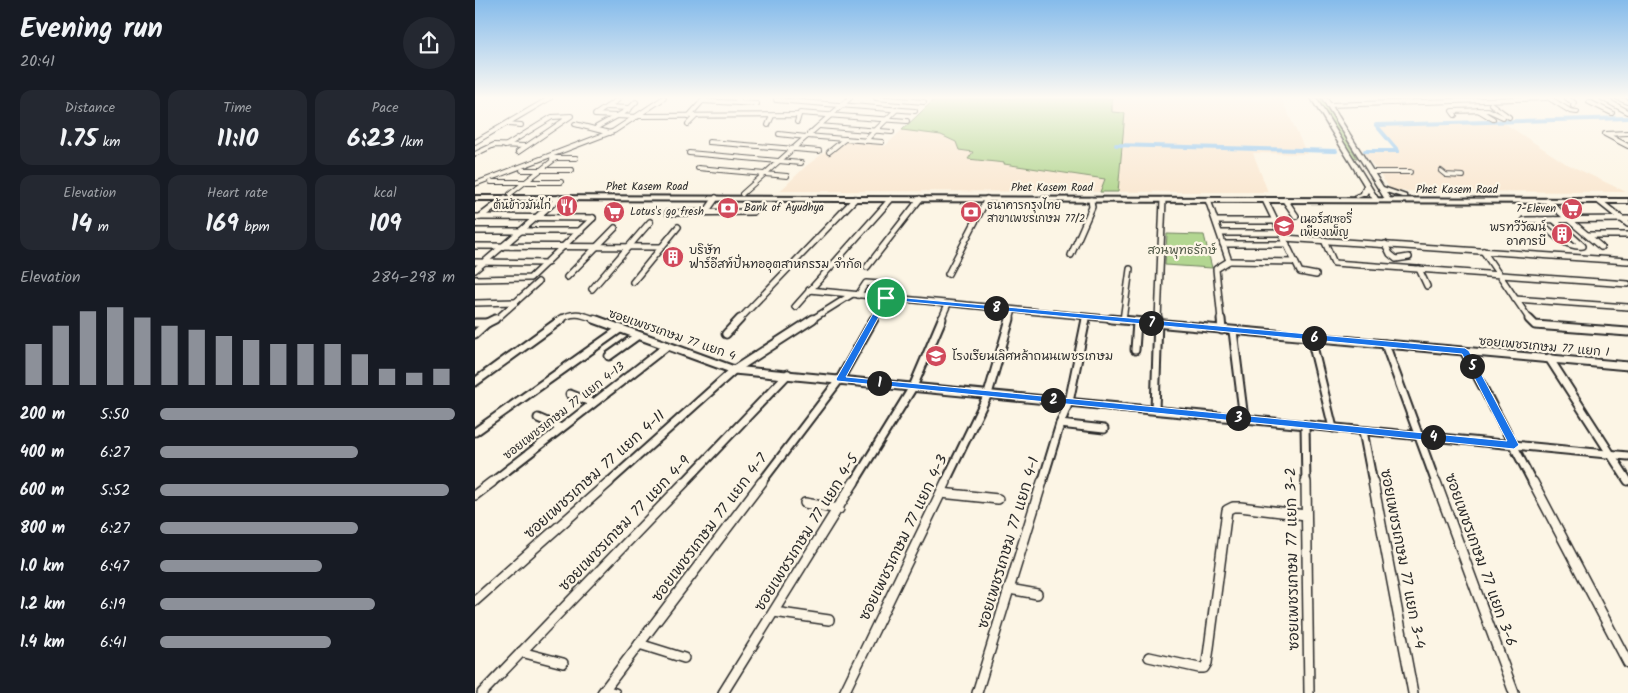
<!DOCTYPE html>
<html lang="en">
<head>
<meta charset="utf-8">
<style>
  body { margin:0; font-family:Kalam,"Playpen Sans Thai",sans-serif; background:#242831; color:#f1f3f6; height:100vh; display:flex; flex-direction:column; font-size:19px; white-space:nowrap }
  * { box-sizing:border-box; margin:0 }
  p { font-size:16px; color:#9ea1a6 }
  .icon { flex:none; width:28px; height:28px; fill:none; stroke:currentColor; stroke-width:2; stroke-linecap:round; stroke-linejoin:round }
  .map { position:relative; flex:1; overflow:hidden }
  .side { display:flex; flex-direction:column; background:#171b24; width:475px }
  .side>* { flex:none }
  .pin { position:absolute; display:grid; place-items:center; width:42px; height:42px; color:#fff; margin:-21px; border:2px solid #fff; border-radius:50%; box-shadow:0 1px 5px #0007 }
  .km { position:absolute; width:25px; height:25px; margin:-12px; border-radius:50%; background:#222; color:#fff; font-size:14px; line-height:25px; text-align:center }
  .round { display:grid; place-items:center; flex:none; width:52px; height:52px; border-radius:26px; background:#242831 }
  .overview { display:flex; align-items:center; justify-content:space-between; height:85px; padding:0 20px }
  h1 { font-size:28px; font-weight:700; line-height:38px }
  .metrics { display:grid; grid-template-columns:repeat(3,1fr); gap:8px; height:85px; padding:5px 20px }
  .metrics div { display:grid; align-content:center; border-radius:12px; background:#242831; text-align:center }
  .metrics b { font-size:25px; font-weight:700 }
  .metrics small { font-size:14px; font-weight:400 }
  .metrics p { font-size:14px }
  .chart { height:140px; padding:10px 20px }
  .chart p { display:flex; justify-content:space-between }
  .chart svg { width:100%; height:90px; margin-top:5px; stroke:#8c9099; stroke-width:6 }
  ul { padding:0 20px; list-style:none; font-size:16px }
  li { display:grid; grid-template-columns:80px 60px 1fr; align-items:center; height:38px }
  li i { height:12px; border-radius:6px; background:#8c9099 }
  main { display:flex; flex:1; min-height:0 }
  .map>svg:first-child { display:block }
  .built { fill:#fae8d2 }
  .green { fill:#b3d691; stroke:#6f805e }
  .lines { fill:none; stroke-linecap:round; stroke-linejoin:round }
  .canal { stroke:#92c6ef; stroke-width:4 }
  .minor-far3-casing { stroke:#2b2b2b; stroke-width:6 }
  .minor-far2-casing { stroke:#2b2b2b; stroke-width:8 }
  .minor-far1-casing { stroke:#2b2b2b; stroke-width:11 }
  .minor-casing { stroke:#2b2b2b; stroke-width:12 }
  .secondary-casing { stroke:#2b2b2b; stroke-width:3 }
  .primary-casing { stroke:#2b2b2b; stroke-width:4 }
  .minor-far3 { stroke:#fcf5e5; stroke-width:4 }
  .minor-far2 { stroke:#fcf5e5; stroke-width:5 }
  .minor-far1 { stroke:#fcf5e5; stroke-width:7 }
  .minor { stroke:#fcf5e5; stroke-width:9 }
  .secondary { fill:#fcf5e5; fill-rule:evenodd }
  .primary { fill:#fcf5e5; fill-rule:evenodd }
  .route { fill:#1a73e8; stroke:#fff; fill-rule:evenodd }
  .labels { text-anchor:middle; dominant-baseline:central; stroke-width:4.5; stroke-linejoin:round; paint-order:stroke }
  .far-street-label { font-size:11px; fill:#2b2b2b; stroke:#fcf5e5 }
  .far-poi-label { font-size:11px; fill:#2b2b2b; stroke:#fcf5e5; text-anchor:start }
  .poi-label { font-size:12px; fill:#2b2b2b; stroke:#fcf5e5; text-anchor:start }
  .park-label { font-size:12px; fill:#4d5644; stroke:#fcf5e5 }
  .street-label { font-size:12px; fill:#2b2b2b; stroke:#fcf5e5 }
  .near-street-label { font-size:15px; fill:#2b2b2b; stroke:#fcf5e5 }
</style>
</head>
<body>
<main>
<section class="side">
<div class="overview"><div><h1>Evening run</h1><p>20:41</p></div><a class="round"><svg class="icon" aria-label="share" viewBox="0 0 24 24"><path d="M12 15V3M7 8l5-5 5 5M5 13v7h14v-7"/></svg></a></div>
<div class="metrics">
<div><p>Distance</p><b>1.75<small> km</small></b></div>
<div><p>Time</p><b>11:10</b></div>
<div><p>Pace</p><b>6:23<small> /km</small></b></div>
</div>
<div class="metrics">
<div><p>Elevation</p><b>14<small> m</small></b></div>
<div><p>Heart rate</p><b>169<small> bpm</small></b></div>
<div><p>kcal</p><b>109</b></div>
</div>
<div class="chart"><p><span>Elevation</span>284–298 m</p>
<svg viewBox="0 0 160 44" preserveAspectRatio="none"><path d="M5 44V24M15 44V15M25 44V8M35 44V6M45 44V11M55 44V15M65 44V17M75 44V20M85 44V22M95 44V24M105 44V24M115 44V24M125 44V29M135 44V36M145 44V38M155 44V36"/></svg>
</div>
<ul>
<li><b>200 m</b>5:50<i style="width:100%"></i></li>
<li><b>400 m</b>6:27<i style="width:67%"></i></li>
<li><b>600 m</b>5:52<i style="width:98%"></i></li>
<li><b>800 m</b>6:27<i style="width:67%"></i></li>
<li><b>1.0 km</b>6:47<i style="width:55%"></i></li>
<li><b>1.2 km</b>6:19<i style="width:73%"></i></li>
<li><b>1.4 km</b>6:41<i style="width:58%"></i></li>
</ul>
</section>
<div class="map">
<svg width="1153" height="693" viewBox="0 0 1153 693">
  <rect width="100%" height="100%" fill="#fcf5e5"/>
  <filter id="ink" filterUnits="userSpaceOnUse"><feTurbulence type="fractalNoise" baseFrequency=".02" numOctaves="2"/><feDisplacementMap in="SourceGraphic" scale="10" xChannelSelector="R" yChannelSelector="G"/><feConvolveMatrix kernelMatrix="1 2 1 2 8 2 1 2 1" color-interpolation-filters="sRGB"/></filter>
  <g filter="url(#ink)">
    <g class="built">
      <path d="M461 98H728L785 100 784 98H806L832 154 778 153 793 192 305 191 331 166 366 140 410 146Z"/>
      <path d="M1026 121 1090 163 1151 192 917 191 888 152 923 153 901 126Z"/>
    </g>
    <g class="green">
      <path d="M461 98H637V112L650 113 643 192H625L630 179 529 164 530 163 493 159 498 152 484 150 481 142 466 135 427 130Z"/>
      <path d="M841 98H847L882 158 877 157Z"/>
      <path d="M692 234 729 235 737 268 690 265Z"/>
    </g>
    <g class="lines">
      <g class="canal">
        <path d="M641 145 861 151"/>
        <path d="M890 151H923L901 125 1153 118"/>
      </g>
      <g class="minor-far3-casing">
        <g id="minor-far3">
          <path d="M401 98 449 102"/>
          <path d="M1074 98 1095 111 1102 112"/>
          <path d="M1092 98 1099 103 1098 106"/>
          <path d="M1127 98 1153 112"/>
          <path d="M1143 98 1153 102"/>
          <path d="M301 100 440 111"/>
          <path d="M227 101 282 104"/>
          <path d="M1114 102 1137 113"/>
          <path d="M1016 104 1034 117"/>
          <path d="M853 105 1071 98"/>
          <path d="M132 107 155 108"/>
          <path d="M1003 110 1018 119"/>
          <path d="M325 113 432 121"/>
          <path d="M121 114 144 99"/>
          <path d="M120 115 162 117"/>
          <path d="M980 115 977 111 1013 110 1028 117"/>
          <path d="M164 116 324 115 322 122"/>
          <path d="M214 116 230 98"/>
          <path d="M33 124 46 125"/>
          <path d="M100 124 135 133"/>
          <path d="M213 124 221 116"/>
          <path d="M293 125 297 116"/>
          <path d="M344 126 417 132"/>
          <path d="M122 127 153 110 161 102"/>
          <path d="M1153 133 1130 134 1153 146"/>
          <path d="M304 134 331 137"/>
          <path d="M332 136 407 142"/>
          <path d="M390 141 422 109"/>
          <path d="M0 142 75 98"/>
          <path d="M234 142 344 151"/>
          <path d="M30 146 77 117 96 116 43 152"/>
          <path d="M354 152 370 139"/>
          <path d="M214 153 326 163"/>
          <path d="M0 154 19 145 51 146"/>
          <path d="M77 158H101"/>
          <path d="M223 168 312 176"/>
          <path d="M47 170H97"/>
          <path d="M966 171 971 175 988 176"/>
          <path d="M895 172H935"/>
          <path d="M16 182H86"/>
          <path d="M0 184 139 131 189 98"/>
          <path d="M35 194 81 158"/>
          <path d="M267 194 375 98"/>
        </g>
      </g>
      <g class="minor-far2-casing">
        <g id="minor-far2">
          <path d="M733 200 754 261"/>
          <path d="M790 200 825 272 841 275"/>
          <path d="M810 200 821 216"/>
          <path d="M1072 201 1126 247"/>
          <path d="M1124 201 1153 224"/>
          <path d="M231 212 241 198"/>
          <path d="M193 213 278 212"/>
          <path d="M0 217 118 218"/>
          <path d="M5 217 30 198"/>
          <path d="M1049 220 1153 219"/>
          <path d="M1063 220C1076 232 1089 248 1108 246L1079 220"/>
          <path d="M741 221H800"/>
          <path d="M0 231H106"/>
          <path d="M745 233H806"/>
          <path d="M1113 235H1153"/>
          <path d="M809 238 1153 261"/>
          <path d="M849 240 859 263 1153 284"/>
          <path d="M748 244H812"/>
          <path d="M910 244 915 254 921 259 934 257"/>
          <path d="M0 246 186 247"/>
          <path d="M1008 251 1055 320"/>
          <path d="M596 255 617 207 616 200"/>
          <path d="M754 261 820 262"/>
          <path d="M0 262 72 263"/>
          <path d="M392 267 445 199"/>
          <path d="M944 269 952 286"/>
          <path d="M0 270 84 198"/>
          <path d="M473 274 512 199"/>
          <path d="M92 277 140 228"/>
          <path d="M0 279 55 278 118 218"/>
          <path d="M158 282 203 227"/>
          <path d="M117 289 175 222"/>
          <path d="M334 290 648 320"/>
          <path d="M383 295 391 283 418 285"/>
          <path d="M1040 299 1153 307"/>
          <path d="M0 303 41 302"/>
          <path d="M320 307 416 199"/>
          <path d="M17 320 24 317 63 282"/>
          <path d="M85 320C99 310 108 315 122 320"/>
          <path d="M264 320 380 199"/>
          <path d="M336 320 376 295"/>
          <path d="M398 320 411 298"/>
          <path d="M466 320 473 304"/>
          <path d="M535 320 538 310"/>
          <path d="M610 320 611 317"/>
          <path d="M648 320 655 269"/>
          <path d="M683 320 688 200"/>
          <path d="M746 320 741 269 754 261"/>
        </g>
      </g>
      <g class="minor-far1-casing">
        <g id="minor-far1">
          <path d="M119 319 259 370 1153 456"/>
          <path d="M636 319 1153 366"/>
          <path d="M746 319 747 330"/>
          <path d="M1054 319 1060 325 1153 332"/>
          <path d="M0 323H12"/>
          <path d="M758 331 769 419"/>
          <path d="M0 334 12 323 20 319"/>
          <path d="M251 334 265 319"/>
          <path d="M836 338 858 428"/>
          <path d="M910 344 961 483"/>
          <path d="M660 350 662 322"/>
          <path d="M989 351 1058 483"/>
          <path d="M134 356 162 336"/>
          <path d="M1074 358 1153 481"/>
          <path d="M0 382 87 319"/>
          <path d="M95 394 118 403"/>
          <path d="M680 410 683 319"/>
          <path d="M63 418 86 428"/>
          <path d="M585 424 629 429"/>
          <path d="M830 425 831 483"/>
          <path d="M888 431 898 483"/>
          <path d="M0 432 145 329"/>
          <path d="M16 483 192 346"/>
          <path d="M133 483 259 370 338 319"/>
          <path d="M209 483 313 374"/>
          <path d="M286 483 365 379 399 319"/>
          <path d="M379 483 438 387 467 319"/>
          <path d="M470 483 513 394 535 319"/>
          <path d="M567 483 585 424 594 402 611 319"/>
        </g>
      </g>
      <g class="minor-casing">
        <g id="minor">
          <path d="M831 482 834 693"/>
          <path d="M898 482 938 693"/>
          <path d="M961 482 1039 693"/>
          <path d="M1058 482 1153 663"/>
          <path d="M466 493 523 499"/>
          <path d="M0 495 17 482"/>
          <path d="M330 503 364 509"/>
          <path d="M534 589 562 594"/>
          <path d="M0 601 134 482"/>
          <path d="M299 612 354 620"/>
          <path d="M164 644 209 658"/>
          <path d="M46 652 88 663"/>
          <path d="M674 657 724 668H729L732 663 752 510 758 507H765L831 515"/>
          <path d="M130 690 140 693"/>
          <path d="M7 693 210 482"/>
          <path d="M127 693 287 482"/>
          <path d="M248 693 379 482"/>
          <path d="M369 693 471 482"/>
          <path d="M502 693 567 482"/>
        </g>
      </g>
      <g class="secondary-casing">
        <g id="secondary">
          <path d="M836 98H841L904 200 903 201H899L893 192 891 195 882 198 879 196 886 193 889 185Z"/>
          <path d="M847 98H852L908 187 931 195V197H927L911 192 916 200 915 201H911Z"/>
        </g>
      </g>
      <g class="primary-casing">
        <path id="primary" d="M0 196 1153 199V203L0 200Z"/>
      </g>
      <use href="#minor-far3" class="minor-far3"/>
      <use href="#minor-far2" class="minor-far2"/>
      <use href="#minor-far1" class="minor-far1"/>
      <use href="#minor" class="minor"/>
      <use href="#secondary" class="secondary"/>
      <use href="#primary" class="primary"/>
    </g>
  </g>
  <linearGradient id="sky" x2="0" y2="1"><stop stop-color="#85bbeb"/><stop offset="0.5" stop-color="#fefaf3"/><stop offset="1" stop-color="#fefaf3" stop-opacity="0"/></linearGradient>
  <rect width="1153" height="195" fill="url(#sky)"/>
  <path class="route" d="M408 296 990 348 994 351 1044 445 1039 449 362 381 361 379ZM413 300 987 354 1032 441 371 377Z"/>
  <defs>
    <g id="restaurant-disc" transform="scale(1.125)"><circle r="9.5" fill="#d1495b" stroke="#fcf5e5"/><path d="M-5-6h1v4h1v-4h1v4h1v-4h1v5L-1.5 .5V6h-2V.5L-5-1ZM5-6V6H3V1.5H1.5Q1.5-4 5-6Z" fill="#fff"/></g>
    <g id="bank-disc" transform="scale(1.125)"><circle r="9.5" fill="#d1495b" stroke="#fcf5e5"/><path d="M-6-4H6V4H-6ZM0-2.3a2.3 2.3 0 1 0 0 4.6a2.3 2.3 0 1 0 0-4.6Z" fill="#fff"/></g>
    <g id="supermarket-disc" transform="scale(1.125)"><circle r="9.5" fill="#d1495b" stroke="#fcf5e5"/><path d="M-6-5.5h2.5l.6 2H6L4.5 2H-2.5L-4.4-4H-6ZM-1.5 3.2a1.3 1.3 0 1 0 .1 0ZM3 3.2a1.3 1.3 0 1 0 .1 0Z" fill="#fff"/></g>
    <g id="school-disc" transform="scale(1.125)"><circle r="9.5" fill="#d1495b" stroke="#fcf5e5"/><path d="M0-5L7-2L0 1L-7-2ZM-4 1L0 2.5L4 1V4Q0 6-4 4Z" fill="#fff"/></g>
    <g id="building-disc" transform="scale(1.125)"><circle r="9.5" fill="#d1495b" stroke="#fcf5e5"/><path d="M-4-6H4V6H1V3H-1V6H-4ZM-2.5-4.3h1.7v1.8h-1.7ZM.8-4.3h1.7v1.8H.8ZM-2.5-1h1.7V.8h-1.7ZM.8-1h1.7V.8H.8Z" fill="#fff"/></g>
  </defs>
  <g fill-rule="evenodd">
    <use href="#restaurant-disc" x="92" y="206"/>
    <use href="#bank-disc" x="253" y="208"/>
    <use href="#supermarket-disc" x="1097" y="209"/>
    <use href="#supermarket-disc" x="139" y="212"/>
    <use href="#bank-disc" x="496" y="212"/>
    <use href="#school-disc" x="809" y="226"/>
    <use href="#building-disc" x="1087" y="234"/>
    <use href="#building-disc" x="198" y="257"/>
    <use href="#school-disc" x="461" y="356"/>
  </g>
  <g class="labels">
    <g class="far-street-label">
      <text x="172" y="187">Phet Kasem Road</text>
      <text x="577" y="188">Phet Kasem Road</text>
      <text x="982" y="190">Phet Kasem Road</text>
    </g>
    <g class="far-poi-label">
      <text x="76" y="206" text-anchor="end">ต้นข้าวมันไก่</text>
      <text x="512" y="206">ธนาคารกรุงไทย<tspan x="512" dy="13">สาขาเพชรเกษม 77/2</tspan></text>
      <text x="269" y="208">Bank of Ayudhya</text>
      <text x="1081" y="209" text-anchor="end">7-Eleven</text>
      <text x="155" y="212">Lotus's go fresh</text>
      <text x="825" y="220">เนอร์สเซอรี่<tspan x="825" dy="13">เพียงเพ็ญ</tspan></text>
    </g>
    <g class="poi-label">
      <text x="1071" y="227" text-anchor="end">พรทวีวัฒน์<tspan x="1071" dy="14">อาคารบี</tspan></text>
      <text x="214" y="250">บริษัท<tspan x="214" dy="14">ฟาร์อีสท์ปั่นทออุตสาหกรรม จำกัด</tspan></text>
      <text x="477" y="356">โรงเรียนเลิศหล้าถนนเพชรเกษม</text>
    </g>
    <g class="park-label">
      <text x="707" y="250">สวนพุทธรักษ์</text>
    </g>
    <g class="street-label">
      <text transform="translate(197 335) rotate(19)">ซอยเพชรเกษม 77 แยก 4</text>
      <text transform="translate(1069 347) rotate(5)">ซอยเพชรเกษม 77 แยก 1</text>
      <text transform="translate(89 411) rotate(-38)">ซอยเพชรเกษม 77 แยก 4-13</text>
    </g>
    <g class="near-street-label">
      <text transform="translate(120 475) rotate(-42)">ซอยเพชรเกษม 77 แยก 4-11</text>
      <text transform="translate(150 524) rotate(-46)">ซอยเพชรเกษม 77 แยก 4-9</text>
      <text transform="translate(235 528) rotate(-53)">ซอยเพชรเกษม 77 แยก 4-7</text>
      <text transform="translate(332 533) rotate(-58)">ซอยเพชรเกษม 77 แยก 4-5</text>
      <text transform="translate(429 538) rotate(-64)">ซอยเพชรเกษม 77 แยก 4-3</text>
      <text transform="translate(534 543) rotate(-73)">ซอยเพชรเกษม 77 แยก 4-1</text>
      <text transform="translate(818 559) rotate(-91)">ซอยเพชรเกษม 77 แยก 3-2</text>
      <text transform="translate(927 559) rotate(79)">ซอยเพชรเกษม 77 แยก 3-4</text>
      <text transform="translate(1005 560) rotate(70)">ซอยเพชรเกษม 77 แยก 3-6</text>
    </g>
  </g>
</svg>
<div class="pin" style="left:411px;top:298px;background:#1e9e55"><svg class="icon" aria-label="arrive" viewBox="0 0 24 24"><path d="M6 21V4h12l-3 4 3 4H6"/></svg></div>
<b class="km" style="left:404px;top:383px">1</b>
<b class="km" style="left:578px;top:400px">2</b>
<b class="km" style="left:763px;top:418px">3</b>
<b class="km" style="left:958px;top:437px">4</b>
<b class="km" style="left:997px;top:366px">5</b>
<b class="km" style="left:839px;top:338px">6</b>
<b class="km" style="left:676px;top:323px">7</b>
<b class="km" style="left:521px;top:308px">8</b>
</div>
</main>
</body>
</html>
